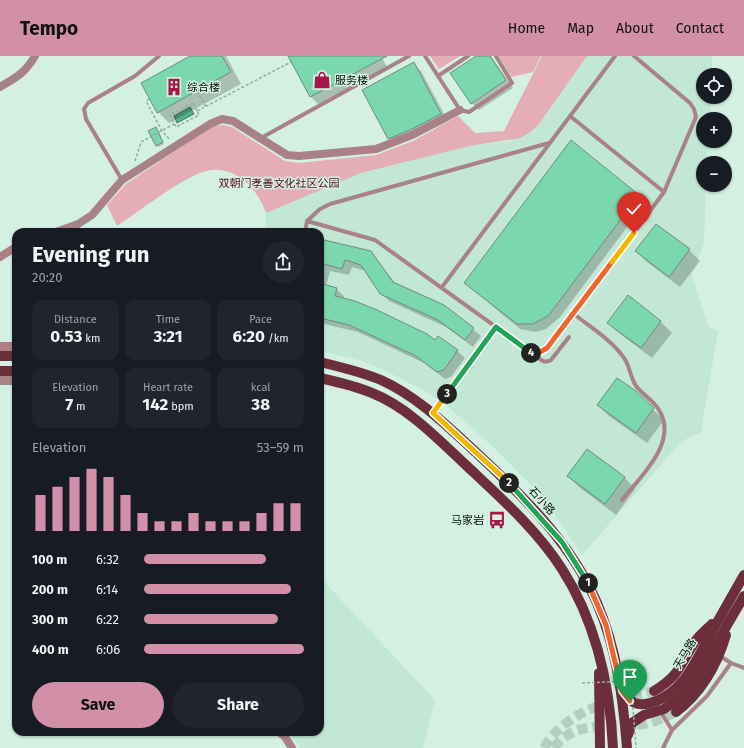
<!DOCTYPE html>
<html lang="en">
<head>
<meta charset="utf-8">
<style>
  body { margin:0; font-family:"Fira Sans","Noto Sans SC",sans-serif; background:#20242c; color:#f1f3f6; height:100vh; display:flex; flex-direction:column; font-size:15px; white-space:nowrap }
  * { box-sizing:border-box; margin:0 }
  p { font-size:13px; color:#9ea1a6 }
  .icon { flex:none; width:22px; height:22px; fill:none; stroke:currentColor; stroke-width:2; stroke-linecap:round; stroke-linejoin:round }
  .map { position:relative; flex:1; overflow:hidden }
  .panel { position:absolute; left:12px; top:172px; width:312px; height:508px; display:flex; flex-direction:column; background:#171b24; border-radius:12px; box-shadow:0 1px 3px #0004 }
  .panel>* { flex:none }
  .tools { position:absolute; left:696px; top:12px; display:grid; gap:8px }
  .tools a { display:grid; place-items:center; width:36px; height:36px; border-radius:50%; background:#171b24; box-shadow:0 1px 3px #0004; font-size:20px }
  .pin { position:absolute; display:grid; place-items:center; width:34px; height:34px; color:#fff; margin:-41px -17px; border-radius:50% 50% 50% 0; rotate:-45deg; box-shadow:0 0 4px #0007 }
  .pin .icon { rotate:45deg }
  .km { position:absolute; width:20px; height:20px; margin:-10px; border-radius:50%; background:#222; color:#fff; font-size:11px; line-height:20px; text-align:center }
  .round { display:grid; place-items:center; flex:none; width:42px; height:42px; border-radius:21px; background:#20242c }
  .summary { display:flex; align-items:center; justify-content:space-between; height:68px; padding:0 20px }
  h1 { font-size:22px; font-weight:700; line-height:30px }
  .metrics { display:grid; grid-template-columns:repeat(3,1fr); gap:6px; height:68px; padding:4px 20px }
  .metrics div { display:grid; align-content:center; border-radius:10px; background:#20242c; text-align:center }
  .metrics b { font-size:17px; font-weight:700 }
  .metrics small { font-size:11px; font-weight:400 }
  .metrics p { font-size:11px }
  .chart { height:112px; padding:8px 20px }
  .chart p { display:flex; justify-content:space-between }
  .chart svg { width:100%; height:72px; margin-top:4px; stroke:#d18fa8; stroke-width:6 }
  .button { display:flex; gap:8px; margin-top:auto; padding:8px 20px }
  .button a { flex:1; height:46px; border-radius:24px; background:#d18fa8; color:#111; font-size:16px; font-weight:700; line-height:46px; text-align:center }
  .button a+a { background:#20242c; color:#f1f3f6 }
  ul { padding:0 20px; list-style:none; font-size:13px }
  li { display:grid; grid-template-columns:64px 48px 1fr; align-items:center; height:30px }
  li i { height:10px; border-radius:5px; background:#d18fa8 }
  header { display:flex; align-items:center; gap:24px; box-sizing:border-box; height:56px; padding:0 20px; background:#d18fa8; color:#111 }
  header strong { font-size:19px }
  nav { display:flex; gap:22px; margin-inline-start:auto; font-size:14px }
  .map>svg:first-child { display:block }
  .built { fill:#c2e8d5 }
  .green { fill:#e5adb6 }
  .water { fill:#54b08a; stroke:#3d8064 }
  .shadow { fill:#0003 }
  .building { fill:#7bd7ae; stroke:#708b7e }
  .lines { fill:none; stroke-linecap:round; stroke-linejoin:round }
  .primary-tunnel { stroke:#b4cec2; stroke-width:10; stroke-dasharray:10 5; stroke-linecap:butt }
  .path { stroke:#93aa9e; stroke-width:1.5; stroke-dasharray:3 2; stroke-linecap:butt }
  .service { stroke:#a98288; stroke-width:4 }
  .minor { stroke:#a98288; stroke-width:8 }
  .tertiary { stroke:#a98288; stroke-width:10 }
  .primary { stroke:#6d2e3c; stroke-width:10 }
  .path-bridge { stroke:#93aa9e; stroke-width:1.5; stroke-dasharray:3 2; stroke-linecap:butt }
  .split-1-casing { stroke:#fff; stroke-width:8 }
  .split-2-casing { stroke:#fff; stroke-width:8 }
  .split-3-casing { stroke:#fff; stroke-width:8 }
  .split-4-casing { stroke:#fff; stroke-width:8 }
  .split-5-casing { stroke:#fff; stroke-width:8 }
  .split-6-casing { stroke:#fff; stroke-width:8 }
  .split-1 { stroke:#f0652b; stroke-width:5 }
  .split-2 { stroke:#22a559; stroke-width:5 }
  .split-3 { stroke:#f5b400; stroke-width:5 }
  .split-4 { stroke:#22a559; stroke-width:5 }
  .split-5 { stroke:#f0652b; stroke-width:5 }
  .split-6 { stroke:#f5b400; stroke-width:5 }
  .labels { text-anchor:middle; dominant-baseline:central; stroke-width:3; stroke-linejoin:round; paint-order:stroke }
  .poi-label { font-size:11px; fill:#06100b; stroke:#d3f0e2; text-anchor:start }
  .park-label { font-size:11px; fill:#590d25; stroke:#d3f0e2 }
  .street-label { font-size:11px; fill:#06100b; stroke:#d3f0e2 }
</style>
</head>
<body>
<header>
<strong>Tempo</strong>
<nav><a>Home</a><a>Map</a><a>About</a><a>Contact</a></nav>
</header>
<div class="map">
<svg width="744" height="692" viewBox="0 0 744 692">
  <rect width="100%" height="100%" fill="#d3f0e2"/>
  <g class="built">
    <path d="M587 0H712V19H703V41H711L710 63H703V85H708L707 107H703V129H706L704 187 692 219 708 270 718 275 701 376 682 385 582 499 542 440 493 391 446 349 425 335 382 313 359 304 320 295V176H265L266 157 361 117 470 90 510 85 539 68Z"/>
    <path d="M320 509 327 529 435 644 423 692H301L287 676H320Z"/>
  </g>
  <g class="green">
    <path d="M430 0H460L439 13Z"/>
    <path d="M499 0H541L533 16 511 21Z"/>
    <path d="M542 0H587L539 68 529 77 520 82 470 90 361 117 266 157C258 133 235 108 206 115 181 122 140 155 117 170L107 149 126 128 211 71 223 69 232 71 285 105 299 107 376 99 413 85 458 60 475 77 504 75Z"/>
  </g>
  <path class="water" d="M190 51 194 58 177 67 174 60Z"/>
  <g class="shadow">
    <path d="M192 0H226L241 28 169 67 158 56Z"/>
    <path d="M289 0H381L387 11 318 48 311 41Z"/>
    <path d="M478 0H491L513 32 479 54 472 47Z"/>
    <path d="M414 8 421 15 448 65 417 81 396 89 389 82Z"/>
    <path d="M157 74 164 88 158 91 157 89Z"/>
    <path d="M638 140 645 147 560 261 546 273 536 276 520 273 465 227Z"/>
    <path d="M320 184 370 196 396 228 444 250 481 280 473 291 446 271 389 245 381 237 366 215 352 211 349 219 330 215 326 230 336 233 344 240 343 243 435 286 439 282 457 295 465 302 451 321 445 323 424 307 358 276 320 267Z"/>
    <path d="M689 194 700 205 680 231 647 206 636 195Z"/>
    <path d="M628 241 661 266 672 277 652 302 619 277 608 267Z"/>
    <path d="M635 336 664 364 647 387 609 360 598 349Z"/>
    <path d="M587 394 625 422 635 433 616 459 579 431 568 420Z"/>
  </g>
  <g class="building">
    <path d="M190 0H222L231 16 157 57 141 27Z"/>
    <path d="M288 0H387L310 41Z"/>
    <path d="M476 0H490L506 24 471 48 450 17Z"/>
    <path d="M414 6 441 58 410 74 388 83 362 34Z"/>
    <path d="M156 71 163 86 156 90 148 75Z"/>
    <path d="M571 84 639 139 549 259 533 268H517L464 227Z"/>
    <path d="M656 168 690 193 669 221 635 195Z"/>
    <path d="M320 183 371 195 393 226 444 249 474 272 465 284 438 264 380 238 361 209 345 204 342 213 320 207Z"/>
    <path d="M320 227 337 232 335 240 355 245 377 254 427 278 435 284 438 280 458 294 444 314 437 316 416 300 349 269 320 262Z"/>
    <path d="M628 239 661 265 641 292 607 267Z"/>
    <path d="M617 322 636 335 654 352 636 377 597 349Z"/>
    <path d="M587 393 625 421 605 448 567 420Z"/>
  </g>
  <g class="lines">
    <g class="primary-tunnel">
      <path d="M544 692C567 653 613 644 654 635"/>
      <path d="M554 692C575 662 614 673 644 668 655 666 666 661 676 656"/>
    </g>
    <g class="path">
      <path d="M197 35 206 51"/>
      <path d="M149 43 146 45 162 75 170 84"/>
      <path d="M193 47 199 59 176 71 170 59Z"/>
      <path d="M197 55 291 6"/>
      <path d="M135 105 141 86 174 68"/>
    </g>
    <g class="service">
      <path d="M425 0 460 54 469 56 512 27 496 0"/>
      <path d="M438 20 468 0"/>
      <path d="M570 60 664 136"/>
      <path d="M261 82 409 0"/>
      <path d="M122 124 86 63 84 53 88 47 135 20 159 0"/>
      <path d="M307 165 320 153 330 148 549 87"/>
      <path d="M305 176 307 165 375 184 535 299 547 292 574 258C590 271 612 284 624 302 630 310 630 321 636 330 643 339 653 344 659 354 679 386 640 421 622 444"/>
      <path d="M442 231 615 0"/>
      <path d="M574 258 664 136 696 61 694 53 690 47 634 0"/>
      <path d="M535 299C541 304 544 308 551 304L569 281"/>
      <path d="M433 357 496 271"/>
      <path d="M720 600 731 607 744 612"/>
      <path d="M660 655 672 674"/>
      <path d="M663 692 672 674 707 640 731 607"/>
    </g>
    <g class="minor">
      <path d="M0 31C17 21 25 17 35 0"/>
      <path d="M56 176 78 168 92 159 122 124 210 68 222 63 233 65 287 99 299 100 376 93 412 79 460 54"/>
      <path d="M0 201 16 191"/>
      <path d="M279 676 285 681 292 692"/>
    </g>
    <g class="tertiary">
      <path d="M0 291H16"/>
      <path d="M0 324H16"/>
    </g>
    <g class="primary">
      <path d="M0 300H16"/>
      <path d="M320 306C340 311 362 316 381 324 414 339 441 364 468 389 518 435 570 484 597 547 617 593 623 643 627 692"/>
      <path d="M0 315H16"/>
      <path d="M320 322C338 326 356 330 372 337 408 351 440 385 468 411 501 442 537 474 562 513 596 566 610 630 613 692"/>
      <path d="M599 617 600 692"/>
      <path d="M654 635C682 618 680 607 697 583 701 578 707 573 712 568"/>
      <path d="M623 636C630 646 637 651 650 647 685 638 699 598 715 570 725 553 734 536 744 519"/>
      <path d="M676 656C701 637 717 609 726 579"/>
      <path d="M628 679 632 667 644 659 664 653 681 641 695 624 744 540"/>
    </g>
    <path class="path-bridge" d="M582 627 631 625 636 692"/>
  </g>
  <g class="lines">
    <g class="split-1-casing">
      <path id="split-1" d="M588 527 606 569 622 635 630 645"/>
    </g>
    <g class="split-2-casing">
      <path id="split-2" d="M509 427 562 486 588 527"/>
    </g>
    <g class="split-3-casing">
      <path id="split-3" d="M447 338 433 357 509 427"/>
    </g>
    <g class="split-4-casing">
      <path id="split-4" d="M447 338 496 271 531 297"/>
    </g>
    <g class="split-5-casing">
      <path id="split-5" d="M531 297 535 299 547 292 612 206"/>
    </g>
    <g class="split-6-casing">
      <path id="split-6" d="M612 206 634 177"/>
    </g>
    <use href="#split-1" class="split-1"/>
    <use href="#split-2" class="split-2"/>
    <use href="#split-3" class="split-3"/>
    <use href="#split-4" class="split-4"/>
    <use href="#split-5" class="split-5"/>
    <use href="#split-6" class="split-6"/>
  </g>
  <defs>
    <g id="shop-bare" transform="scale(1.38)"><path d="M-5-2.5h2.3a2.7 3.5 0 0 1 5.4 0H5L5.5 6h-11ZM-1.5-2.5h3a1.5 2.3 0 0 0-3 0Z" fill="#a91549" stroke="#d3f0e2" stroke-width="2.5" paint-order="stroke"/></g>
    <g id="building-bare" transform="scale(1.38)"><path d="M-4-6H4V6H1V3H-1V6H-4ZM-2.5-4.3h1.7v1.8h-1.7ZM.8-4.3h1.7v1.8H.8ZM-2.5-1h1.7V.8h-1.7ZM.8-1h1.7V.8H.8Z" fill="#a91549" stroke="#d3f0e2" stroke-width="2.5" paint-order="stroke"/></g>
    <g id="bus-bare" transform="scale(1.38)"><path d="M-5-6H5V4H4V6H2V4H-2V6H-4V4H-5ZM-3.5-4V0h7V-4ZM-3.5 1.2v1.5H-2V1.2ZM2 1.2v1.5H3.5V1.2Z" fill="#a91549" stroke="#d3f0e2" stroke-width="2.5" paint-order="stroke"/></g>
  </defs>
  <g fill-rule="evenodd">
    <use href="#shop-bare" x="322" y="24"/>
    <use href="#building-bare" x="174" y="31"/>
    <use href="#bus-bare" x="497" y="464"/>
  </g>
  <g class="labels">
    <g class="poi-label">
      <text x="335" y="24">服务楼</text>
      <text x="187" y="31">综合楼</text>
      <text x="484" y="464" text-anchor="end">马家岩</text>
    </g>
    <g class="park-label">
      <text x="279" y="127">双朝门孝善文化社区公园</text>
    </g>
    <g class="street-label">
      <text transform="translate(542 445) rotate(48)">石小路</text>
      <text transform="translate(685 598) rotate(-59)">天马路</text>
    </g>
  </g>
</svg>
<div class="tools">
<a><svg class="icon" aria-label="locate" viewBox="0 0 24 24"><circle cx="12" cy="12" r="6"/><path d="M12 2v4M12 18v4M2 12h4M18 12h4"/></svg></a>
<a>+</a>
<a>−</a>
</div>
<div class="pin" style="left:630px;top:645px;background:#1e9e55"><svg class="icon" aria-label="arrive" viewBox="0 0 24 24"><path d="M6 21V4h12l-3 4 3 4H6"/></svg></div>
<div class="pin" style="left:634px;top:177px;background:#d93025"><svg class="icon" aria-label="check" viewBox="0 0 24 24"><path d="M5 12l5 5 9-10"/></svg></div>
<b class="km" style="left:588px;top:527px">1</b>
<b class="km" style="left:509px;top:427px">2</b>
<b class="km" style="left:447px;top:338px">3</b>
<b class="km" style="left:531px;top:297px">4</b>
<section class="panel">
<div class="summary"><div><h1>Evening run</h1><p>20:20</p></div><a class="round"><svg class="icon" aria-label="share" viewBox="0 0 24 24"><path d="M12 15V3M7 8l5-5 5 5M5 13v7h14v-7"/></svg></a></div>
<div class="metrics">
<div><p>Distance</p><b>0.53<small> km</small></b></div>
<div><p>Time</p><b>3:21</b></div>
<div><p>Pace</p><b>6:20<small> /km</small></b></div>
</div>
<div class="metrics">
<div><p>Elevation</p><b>7<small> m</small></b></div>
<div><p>Heart rate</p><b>142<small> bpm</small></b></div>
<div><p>kcal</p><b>38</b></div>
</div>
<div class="chart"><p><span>Elevation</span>53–59 m</p>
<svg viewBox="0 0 160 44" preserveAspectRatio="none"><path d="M5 44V22M15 44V17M25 44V11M35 44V6M45 44V11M55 44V22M65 44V33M75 44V38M85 44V38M95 44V33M105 44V38M115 44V38M125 44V38M135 44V33M145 44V27M155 44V27"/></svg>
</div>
<ul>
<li><b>100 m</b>6:32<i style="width:76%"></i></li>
<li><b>200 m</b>6:14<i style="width:92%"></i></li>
<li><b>300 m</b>6:22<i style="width:84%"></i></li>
<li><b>400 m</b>6:06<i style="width:100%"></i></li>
</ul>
<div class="button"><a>Save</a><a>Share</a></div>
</section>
</div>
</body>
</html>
